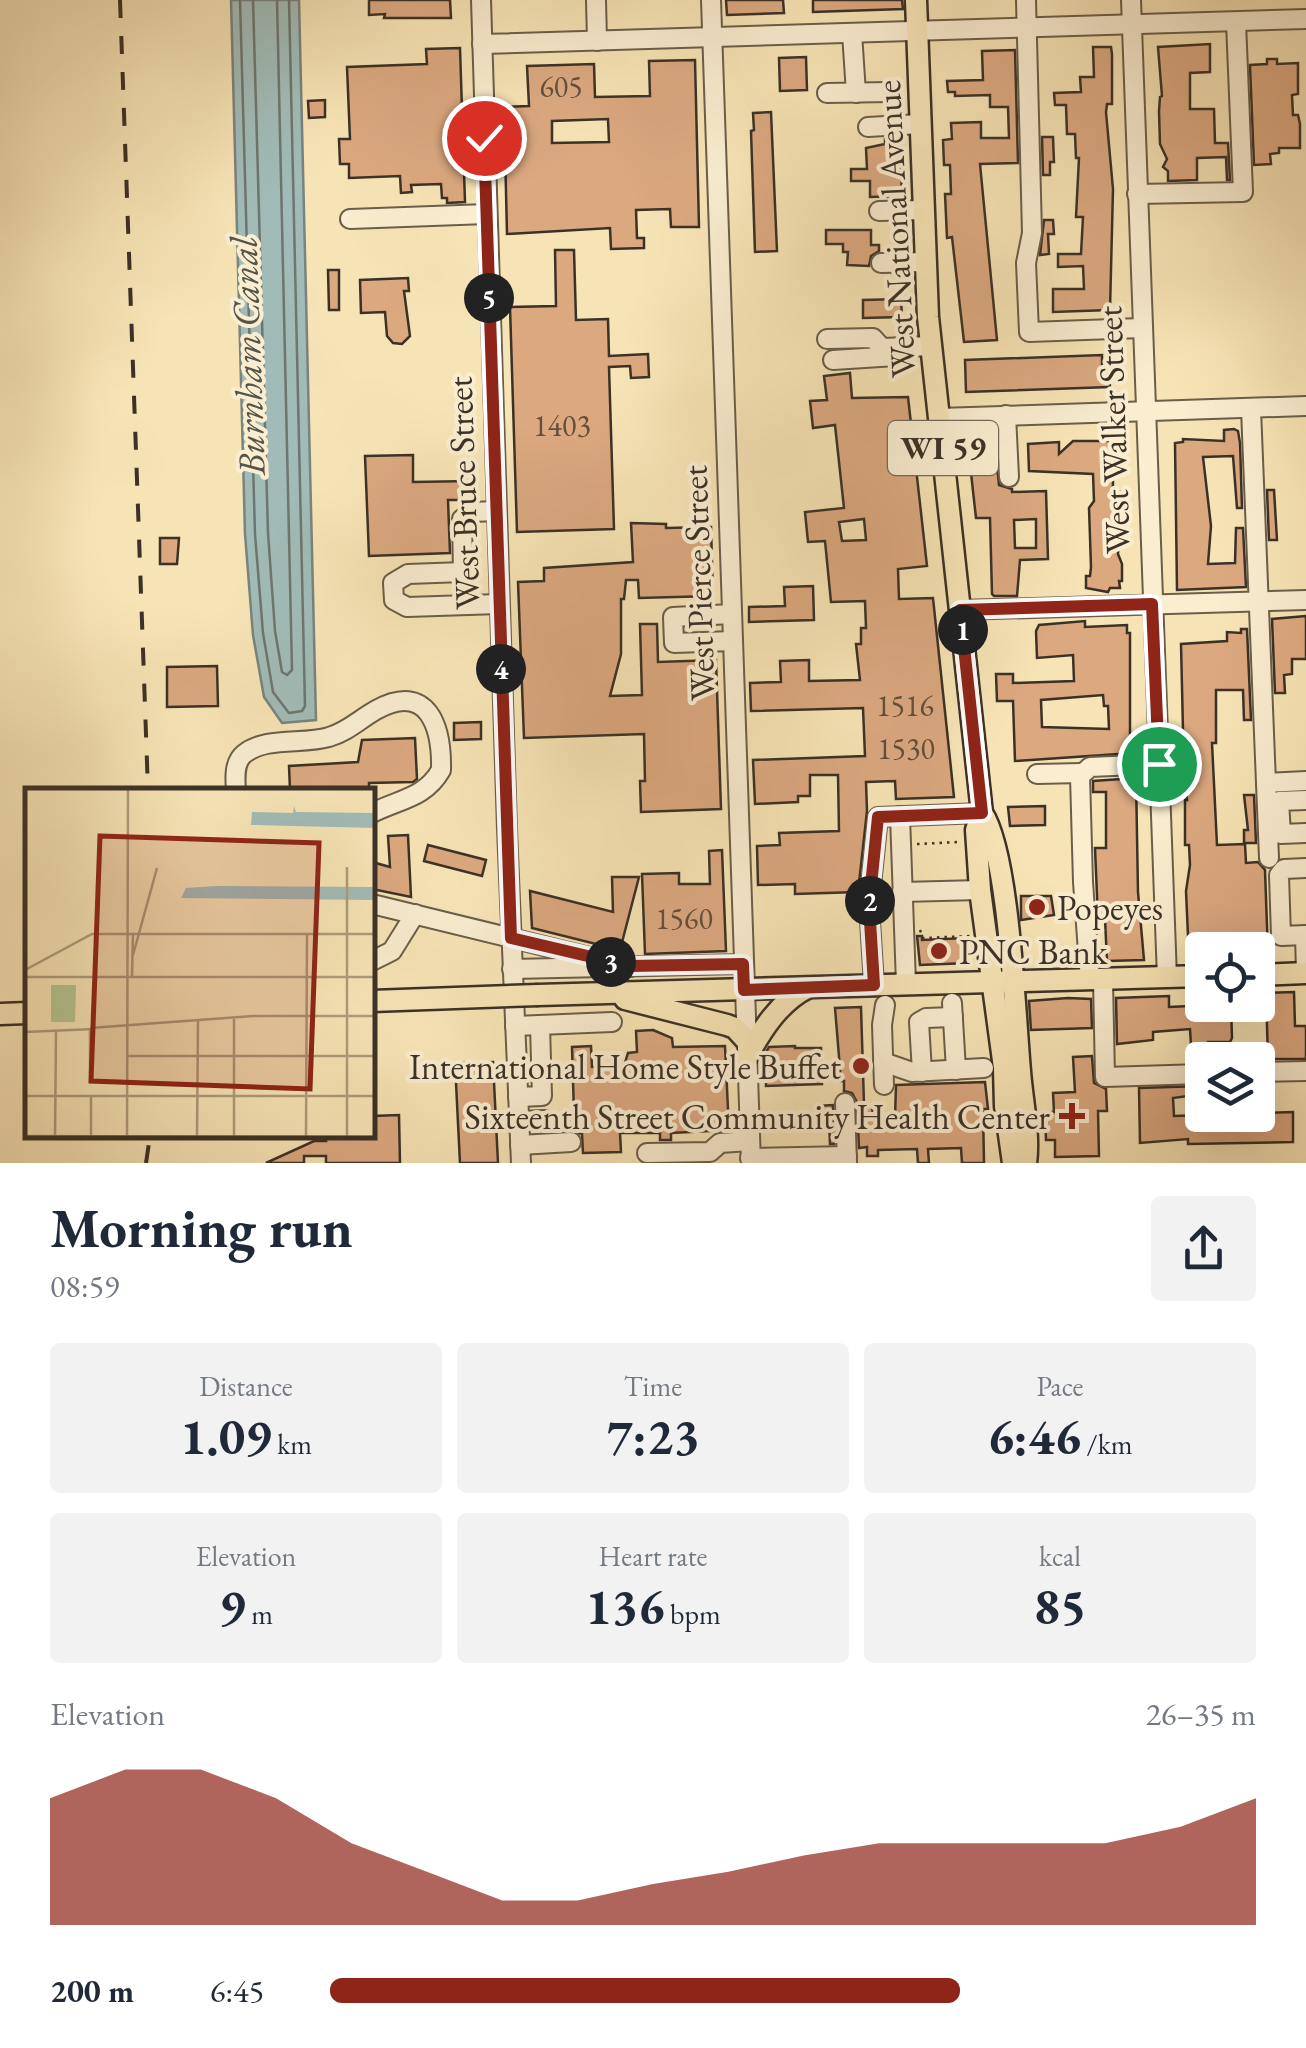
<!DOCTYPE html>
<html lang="en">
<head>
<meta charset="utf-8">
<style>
  body { margin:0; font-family:"EB Garamond",serif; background:#f2f2f3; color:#1f2937; height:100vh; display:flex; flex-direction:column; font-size:38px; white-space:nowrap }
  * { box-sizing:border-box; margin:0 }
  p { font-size:32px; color:#747a83 }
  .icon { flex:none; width:55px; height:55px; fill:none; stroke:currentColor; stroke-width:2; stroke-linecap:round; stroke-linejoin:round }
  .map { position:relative; height:1163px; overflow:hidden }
  .panel { display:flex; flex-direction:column; background:#fff; flex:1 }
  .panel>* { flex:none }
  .controls { position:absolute; left:1185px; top:932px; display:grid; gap:20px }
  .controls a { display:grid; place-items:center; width:90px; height:90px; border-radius:10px; background:#fff; box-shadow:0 10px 40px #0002; font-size:50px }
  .pin { position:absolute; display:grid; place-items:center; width:85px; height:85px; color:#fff; margin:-42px; border:5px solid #fff; border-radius:50%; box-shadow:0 2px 10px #0007 }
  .km { position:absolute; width:50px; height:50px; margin:-25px; border-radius:50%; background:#222; color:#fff; font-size:28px; line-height:50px; text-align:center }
  .round { display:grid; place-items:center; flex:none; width:105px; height:105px; border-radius:10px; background:#f2f2f3 }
  .summary { display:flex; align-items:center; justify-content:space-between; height:170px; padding:0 50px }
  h1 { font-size:55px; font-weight:700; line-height:75px }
  .stats { display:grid; grid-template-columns:repeat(3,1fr); gap:15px; height:170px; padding:10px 50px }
  .stats div { display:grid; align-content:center; border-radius:10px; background:#f2f2f3; text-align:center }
  .stats b { font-size:50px; font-weight:700 }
  .stats small { font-size:28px; font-weight:400 }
  .stats p { font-size:28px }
  .chart { height:280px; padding:20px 50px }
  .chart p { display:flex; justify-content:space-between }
  .chart svg { width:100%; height:180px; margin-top:10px; fill:#8f2418; opacity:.7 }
  ul { padding:0 50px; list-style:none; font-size:32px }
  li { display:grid; grid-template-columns:160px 120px 1fr; align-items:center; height:75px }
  li i { height:25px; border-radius:12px; background:#8f2418 }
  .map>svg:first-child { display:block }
  .water { fill:#a1bcb8; stroke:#78847e; stroke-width:2.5 }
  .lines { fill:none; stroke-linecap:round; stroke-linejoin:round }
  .shore { stroke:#6e766f; stroke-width:2.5 }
  .building { fill:#dba880; stroke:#3b3126; stroke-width:2.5; fill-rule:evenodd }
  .minor-casing { stroke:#6a5e4a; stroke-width:22 }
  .major-casing { stroke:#3b3126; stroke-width:25 }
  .path { stroke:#3b3126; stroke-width:2.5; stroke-dasharray:2.5 5; stroke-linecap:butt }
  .minor { stroke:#faedd0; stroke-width:18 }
  .major { stroke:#f7e4b6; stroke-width:20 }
  .rail { stroke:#3b3126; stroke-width:4; stroke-dasharray:18 18; stroke-linecap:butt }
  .major-bridge-casing { stroke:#3b3126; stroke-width:25; stroke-linecap:butt }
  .major-bridge { stroke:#f7e4b6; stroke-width:20 }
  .route-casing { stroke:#fff; stroke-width:20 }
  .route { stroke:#8f2418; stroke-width:12 }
  .poi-dot { fill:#8f2418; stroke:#faedd0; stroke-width:4 }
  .labels { text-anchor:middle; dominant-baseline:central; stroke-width:8; stroke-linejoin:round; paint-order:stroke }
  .number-label { font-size:30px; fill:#634f3c }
  .shield { fill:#faedd0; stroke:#746959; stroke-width:2.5 }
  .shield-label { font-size:32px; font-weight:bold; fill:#3b3126 }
  .street-label { font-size:35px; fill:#3b3126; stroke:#faedd0 }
  .poi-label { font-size:35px; fill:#3b3126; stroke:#faedd0; text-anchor:start }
  .water-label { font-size:38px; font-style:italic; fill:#54544a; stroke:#faedd0 }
  .inset-road { fill:none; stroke:#ac9c7c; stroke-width:2.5 }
  .view { fill:#8f2418; fill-opacity:0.15; stroke:#8f2418; stroke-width:5 }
  .inset-edge { fill:none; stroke:#3b3126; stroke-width:5 }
</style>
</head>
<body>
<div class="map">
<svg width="1306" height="1163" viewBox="0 0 1306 1163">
  <rect width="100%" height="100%" fill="#f7e4b6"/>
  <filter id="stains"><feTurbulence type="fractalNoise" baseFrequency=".002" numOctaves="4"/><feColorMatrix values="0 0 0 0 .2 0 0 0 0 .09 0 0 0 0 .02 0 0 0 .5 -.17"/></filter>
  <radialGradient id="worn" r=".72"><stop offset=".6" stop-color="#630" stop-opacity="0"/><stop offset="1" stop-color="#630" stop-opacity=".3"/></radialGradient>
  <path class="water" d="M231 0H299L316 720 282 723 264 697 253 635 245 534Z"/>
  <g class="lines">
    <g class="shore">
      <path d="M240 0 255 534 263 633 273 692 289 713 302 711 305 706 289 0"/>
      <path d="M253 0 268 533 275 631 282 672 287 675 292 670 277 0"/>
    </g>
  </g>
  <g class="building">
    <path d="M369 0H450L451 18H384L385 14 369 15Z"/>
    <path d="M726 0H783L784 13 727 15Z"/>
    <path d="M813 0H902L903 9 813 12Z"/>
    <path d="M1210 44V72L1190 73V109H1214L1215 143H1228L1230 180H1227L1226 157 1197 158V180L1168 181V171L1163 167 1167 159 1160 144 1159 111 1160 97 1162 96 1158 47Z"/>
    <path d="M1093 47H1111L1112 54V104H1107L1106 112 1113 189 1110 310 1053 312V289H1084L1083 266 1058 267V254H1081L1083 217H1076L1079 158H1076L1075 134H1067L1066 105H1055L1054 93 1081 92 1080 77H1094Z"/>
    <path d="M460 48 465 202 447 203V198H442L441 184 411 185 412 192 401 193 400 176 349 178V164H340L339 139H350L347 67 427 64 426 49Z"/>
    <path d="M1015 50 1018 163 980 164 997 340 964 342 952 237 947 238 945 194H951L950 165H944L943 140 952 139 951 123 981 122V138H1009L1008 107H990V95L955 96V92H948L947 81 983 80 982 51Z"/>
    <path d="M806 57 807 90 780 91 779 58Z"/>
    <path d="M1267 59H1277V64L1298 63V94L1292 95 1293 115H1298L1300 124V148H1279V153L1270 154 1271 164 1254 165 1250 65 1267 64Z"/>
    <path d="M695 60 699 227H671L670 209 636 210 637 238H644V248L611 249 610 228 507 234 504 107 529 106 527 66 594 64 595 97 650 96 649 61ZM608 119 609 142 552 143V121Z"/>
    <path d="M325 100V117L309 118 308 101Z"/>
    <path d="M771 112 777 251 755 252 751 131 754 130 753 113Z"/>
    <path d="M1042 137H1053L1054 162H1050V175H1043Z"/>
    <path d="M885 139H900L902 196 870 197V181H851V169H867L866 148 885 144Z"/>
    <path d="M1044 220H1053L1054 234H1048L1049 254 1040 255Z"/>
    <path d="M826 230H871V245H879V251L871 256 869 266 847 265 848 252H843V244H826Z"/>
    <path d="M555 250H574L576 320 608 319 609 356 648 354 649 377 631 378 630 366 609 367 614 529 517 532 510 307 556 306Z"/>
    <path d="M328 270H339V310H329Z"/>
    <path d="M408 278 409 291H404L410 336 402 344 393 343 387 336 385 312 361 313 360 280Z"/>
    <path d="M901 299 902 317 863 318V300Z"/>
    <path d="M1102 355V373H1109L1110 387 966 392 965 360Z"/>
    <path d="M850 373 852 398 908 397 927 566 898 569 899 599 933 598 954 797 896 799 895 781 866 782 867 811 858 892 795 894V884L758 885 757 846 780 845 779 833 839 831 838 775H810V796H798V802L755 804 753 760 865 756 863 708 751 711 750 683 781 682 780 661 809 660V681L860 680 856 644H861V628H866L865 601 831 602 825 541 808 542 805 512 844 508 835 425 813 428 810 401 827 400 824 376ZM864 519 866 540 842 541 839 522Z"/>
    <path d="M1234 429 1238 431 1240 443 1242 508H1237L1233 456 1203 457 1211 526 1208 564 1235 563 1236 528H1243L1246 587 1177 590 1175 443 1183 442V439L1224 441V430Z"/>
    <path d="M994 436 999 485 1012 489V492L1046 491 1048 559 1020 560 1017 596H994L992 594 990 518H976L967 437ZM1036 519V548H1015L1014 520Z"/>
    <path d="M1073 441H1122L1123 471 1113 472V492H1120L1121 506 1118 554 1122 564V581H1119L1120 588H1110L1108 592 1086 588V576H1090L1091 567 1089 508 1094 501 1093 474 1029 471 1028 444 1059 442V454Z"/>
    <path d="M413 455V482L472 481V500H448L450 553 369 556 365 456Z"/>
    <path d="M1267 490H1274L1277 540H1269Z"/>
    <path d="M631 523 666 524V528L711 527 713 596 639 598 638 580H626L624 599H621V654L610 696 642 695 640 624H657L658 662 716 660 721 809 641 812 640 781H645L644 734 524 738 518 582 544 581V568L633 562Z"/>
    <path d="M160 538H179L177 564H160Z"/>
    <path d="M813 586 814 620 749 622V607L785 606 784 587Z"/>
    <path d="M1306 616V659H1292V674L1284 675 1285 693H1275L1272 619Z"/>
    <path d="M1085 621V627L1127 625V633H1130V741L1133 740V753L1015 761 1013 701H997L996 674H1013V683L1074 681 1073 655 1037 658 1036 631 1039 625ZM1103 695 1104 706H1108L1109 729 1042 727 1041 700Z"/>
    <path d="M1241 629H1247L1251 720H1244L1243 690H1216V743H1212L1217 845 1245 844 1246 863 1258 862 1265 870 1268 955H1258V950H1202V957L1189 958 1186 891 1190 865 1189 845H1185V800H1187L1184 773 1181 644 1227 641V632L1241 633Z"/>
    <path d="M217 666 218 706 167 707V667Z"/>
    <path d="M481 722V739L454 740V723Z"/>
    <path d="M415 738 417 779 413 782 369 783V790H290L289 766 358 762 362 740Z"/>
    <path d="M1136 778 1138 892 1144 960 1107 961 1105 919H1098L1095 848H1106V792H1093V781Z"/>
    <path d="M1244 795H1254L1256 843H1244V830H1248Z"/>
    <path d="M1045 806V825L1010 826 1008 807Z"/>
    <path d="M408 835 411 897 372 889V862L390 867 388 836Z"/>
    <path d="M428 845 486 860 482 876 424 861Z"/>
    <path d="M722 850 726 951 645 954 642 874 679 873V884H710L709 851Z"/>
    <path d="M612 877H639L620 950 532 928 530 891 613 912Z"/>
    <path d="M1021 896H1051L1054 915 1021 920Z"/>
    <path d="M917 936H922V940L967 938 968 963 920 965Z"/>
    <path d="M1294 992 1295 1026H1306V1059H1268L1266 993Z"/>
    <path d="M1202 994V1005H1231L1232 1038 1230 1042H1208V1060L1192 1062 1190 1029 1153 1032V1040L1117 1044 1116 998 1169 996V1007L1190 1006 1189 995Z"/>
    <path d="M1068 998 1091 999 1092 1028 1031 1030 1029 1001Z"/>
    <path d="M861 1007 864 1104H872L873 1118H895L896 1085 985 1082 988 1109H983L984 1163H962L961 1148 928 1149 929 1163H918L917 1149 878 1150V1156H867V1147L859 1148 857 1102 852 1093 844 1091V1081H841L835 1008Z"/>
    <path d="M653 1030 672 1038 673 1047 725 1046 729 1130 671 1133V1140H660V1133H620L621 1152 583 1153 582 1134 571 1130 551 1131 556 1125V1115L574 1114 572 1047 591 1046 592 1067 624 1066 628 1053 637 1052 636 1031Z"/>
    <path d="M795 1046V1048H821L822 1084 766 1086V1052L769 1047Z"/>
    <path d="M1092 1056 1094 1083 1106 1089 1107 1111H1098L1099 1156 1055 1157V1140H1046L1045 1112H1054L1053 1093 1075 1092 1073 1057Z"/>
    <path d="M493 1062 498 1163H460L455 1063Z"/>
    <path d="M1202 1086V1094L1173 1098 1174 1116 1293 1112V1142L1188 1144V1139L1140 1143 1139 1088Z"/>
    <path d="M833 1105 834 1144H830L829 1121H818L817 1106Z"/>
    <path d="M399 1115 400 1163H326V1156H304V1163H266L314 1141H326L325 1136H372V1116Z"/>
  </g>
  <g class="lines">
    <g class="minor-casing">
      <g id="minor">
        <path d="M481 0 507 829 521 1163"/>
        <path d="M596 0 597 41"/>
        <path d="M711 0 751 1163"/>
        <path d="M1026 0 1032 233 1026 263 1029 332 1142 328"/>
        <path d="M1131 0 1167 978"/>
        <path d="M852 33 856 93"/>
        <path d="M482 44 1306 19"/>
        <path d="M827 93 890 92"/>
        <path d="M868 127 920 124"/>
        <path d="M1137 194 1243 192 1236 22"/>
        <path d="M879 211 923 210"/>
        <path d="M350 219 487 214"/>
        <path d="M881 263 925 262"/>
        <path d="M827 339 873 338 882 348 931 346"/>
        <path d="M833 360 896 356"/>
        <path d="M1251 409 1269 858"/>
        <path d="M1006 415 1009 477"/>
        <path d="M939 418 1306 406"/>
        <path d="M463 572 462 519 472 512 496 511"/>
        <path d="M465 605 463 572 408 574 393 583 394 600 407 607 499 604"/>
        <path d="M960 610 1306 600"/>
        <path d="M732 614 673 617 674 643 733 641"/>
        <path d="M1037 774 1081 773"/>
        <path d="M1266 783 1306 781"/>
        <path d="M236 791C235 778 234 762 244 754 266 736 303 745 329 737 347 732 360 719 376 710 428 681 442 727 441 770 425 798 400 799 372 813"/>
        <path d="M1306 800 1279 801 1281 834 1306 833"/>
        <path d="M900 816 906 984"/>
        <path d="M1306 868 1284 869 1279 875 1281 936 1306 935"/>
        <path d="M902 892 980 890"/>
        <path d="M372 904 630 967"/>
        <path d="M1305 935 1306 973"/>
        <path d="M372 961 392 951 415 914"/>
        <path d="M512 969 743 964"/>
        <path d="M1090 980 1083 882 1080 776 1090 767 1159 764"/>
        <path d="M1103 980 1105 1077 1202 1074"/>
        <path d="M874 985 869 905 878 817 982 813"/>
        <path d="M952 1003 956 1070"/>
        <path d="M515 1026 612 1022"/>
        <path d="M883 1062 912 1072 984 1068"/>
        <path d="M922 1072 919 1022 926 1018 953 1017"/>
        <path d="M1258 1072 1306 1071"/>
        <path d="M884 1085 882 1025 885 1005"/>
        <path d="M518 1097 542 1096 540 1025"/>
        <path d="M845 1103 847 1163"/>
        <path d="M519 1121 545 1120"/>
        <path d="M520 1145 571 1142"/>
        <path d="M647 1153 710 1152 720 1143 750 1141"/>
        <path d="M750 1158 847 1156"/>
      </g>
    </g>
    <g class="major-casing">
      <g id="major">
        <path d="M916 0 928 317 982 813 976 830 980 890 1004 1068 1005 1106 1013 1163"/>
        <path d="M982 813C1009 852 1015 1016 1020 1071 1022 1100 1030 1134 1026 1163"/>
        <path d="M1258 975 1306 973"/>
        <path d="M538 995 1202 976"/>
        <path d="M625 999 727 1025 735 1028 746 1040"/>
        <path d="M0 1014 28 1013"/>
        <path d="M747 1057C761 1031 779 1002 807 988"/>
      </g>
    </g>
    <g class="path">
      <path d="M917 844 959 842"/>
      <path d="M920 930 923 938 971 936"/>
    </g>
    <use href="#minor" class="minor"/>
    <use href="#major" class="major"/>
    <g class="rail">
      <path d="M120 0 148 791"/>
      <path d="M146 1163 150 1136"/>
    </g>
    <g class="major-bridge-casing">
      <path id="major-bridge" d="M372 1001 538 995"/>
    </g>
    <use href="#major-bridge" class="major-bridge"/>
  </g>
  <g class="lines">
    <g class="route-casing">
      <path id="route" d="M484 138 511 938 630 966 743 964 744 990 874 985 869 905 878 817 982 813 960 610 1152 604 1159 764"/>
    </g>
    <use href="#route" class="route"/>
  </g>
  <g class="poi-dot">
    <circle cx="1037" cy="907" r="10"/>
    <circle cx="939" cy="951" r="10"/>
    <circle cx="861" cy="1066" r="10"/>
    <path d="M1067 1101h10v10h10v10h-10v10h-10v-10h-10v-10h10z"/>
  </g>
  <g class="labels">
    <g class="number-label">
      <text x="561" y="86">605</text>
      <text x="562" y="425">1403</text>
      <text x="905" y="705">1516</text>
      <text x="906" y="748">1530</text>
      <text x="684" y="918">1560</text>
    </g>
    <rect class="shield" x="888" y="421" width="110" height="54" rx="8"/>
    <g class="shield-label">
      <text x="943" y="448">WI 59</text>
    </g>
    <g class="street-label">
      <text transform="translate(895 229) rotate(-93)">West National Avenue</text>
      <text transform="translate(1113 430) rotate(-92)">West Walker Street</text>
      <text transform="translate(463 493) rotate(-92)">West Bruce Street</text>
      <text transform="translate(698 583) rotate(-92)">West Pierce Street</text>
    </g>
    <g class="poi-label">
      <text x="1057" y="907">Popeyes</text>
      <text x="959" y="951">PNC Bank</text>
      <text x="841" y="1066" text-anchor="end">International Home Style Buffet</text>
      <text x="1050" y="1116" text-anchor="end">Sixteenth Street Community Health Center</text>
    </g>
    <g class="water-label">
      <text transform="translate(247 356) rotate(-92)">Burnham Canal</text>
    </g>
  </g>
  <g transform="translate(25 788)">
    <rect width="350" height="350" fill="#f7e4b6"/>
    <path d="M26 197H51L50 234H26Z" fill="#b6c593"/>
    <path d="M269 18 271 24 350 25V40L226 37 227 24 268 25ZM192 98 350 99V112L156 110 161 100Z" fill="#a1bcb8"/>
    <path class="inset-road" d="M108 167 132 80M0 182 67 146H350M0 189H350M107 189 108 145M65 240 228 228H350M65 241V286M0 244 69 241M103 268H350M0 308H350M66 308V350M0 348 350 349M209 348V231M281 348 282 146M30 350 31 243M102 350 103 0M172 350 173 233M322 350V79"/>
    <path class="view" d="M75 48 294 55 285 301 66 293Z"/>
    <rect width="350" height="350" class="inset-edge"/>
  </g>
  <rect width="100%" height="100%" filter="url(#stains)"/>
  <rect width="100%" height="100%" fill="url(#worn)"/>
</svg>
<div class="controls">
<a><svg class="icon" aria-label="locate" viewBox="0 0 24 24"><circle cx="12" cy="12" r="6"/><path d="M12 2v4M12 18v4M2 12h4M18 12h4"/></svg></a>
<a><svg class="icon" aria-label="layers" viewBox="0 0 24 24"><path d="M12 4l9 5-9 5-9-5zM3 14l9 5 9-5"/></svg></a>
</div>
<div class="pin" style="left:1159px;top:764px;background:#1e9e55"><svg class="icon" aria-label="arrive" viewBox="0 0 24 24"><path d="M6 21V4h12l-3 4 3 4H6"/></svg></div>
<div class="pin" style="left:484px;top:138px;background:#d93025"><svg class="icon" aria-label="check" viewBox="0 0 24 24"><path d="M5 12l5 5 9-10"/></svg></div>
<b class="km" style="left:963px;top:630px">1</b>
<b class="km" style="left:870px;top:901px">2</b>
<b class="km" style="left:611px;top:962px">3</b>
<b class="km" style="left:501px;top:669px">4</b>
<b class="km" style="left:489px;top:298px">5</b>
</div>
<section class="panel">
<div class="summary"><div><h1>Morning run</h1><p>08:59</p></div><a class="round"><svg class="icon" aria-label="share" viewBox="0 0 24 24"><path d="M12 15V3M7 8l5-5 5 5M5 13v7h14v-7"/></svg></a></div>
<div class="stats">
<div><p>Distance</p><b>1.09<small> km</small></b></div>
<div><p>Time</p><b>7:23</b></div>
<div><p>Pace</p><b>6:46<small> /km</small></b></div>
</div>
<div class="stats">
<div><p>Elevation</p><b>9<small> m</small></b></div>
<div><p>Heart rate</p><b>136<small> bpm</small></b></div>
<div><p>kcal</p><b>85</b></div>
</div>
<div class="chart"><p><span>Elevation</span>26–35 m</p>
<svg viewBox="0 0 160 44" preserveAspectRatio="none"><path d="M0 44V13L10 6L20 6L30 13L40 24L50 31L60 38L70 38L80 34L90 31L100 27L110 24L120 24L130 24L140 24L150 20L160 13V44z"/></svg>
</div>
<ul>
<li><b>200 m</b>6:45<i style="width:68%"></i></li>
</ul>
</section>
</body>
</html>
